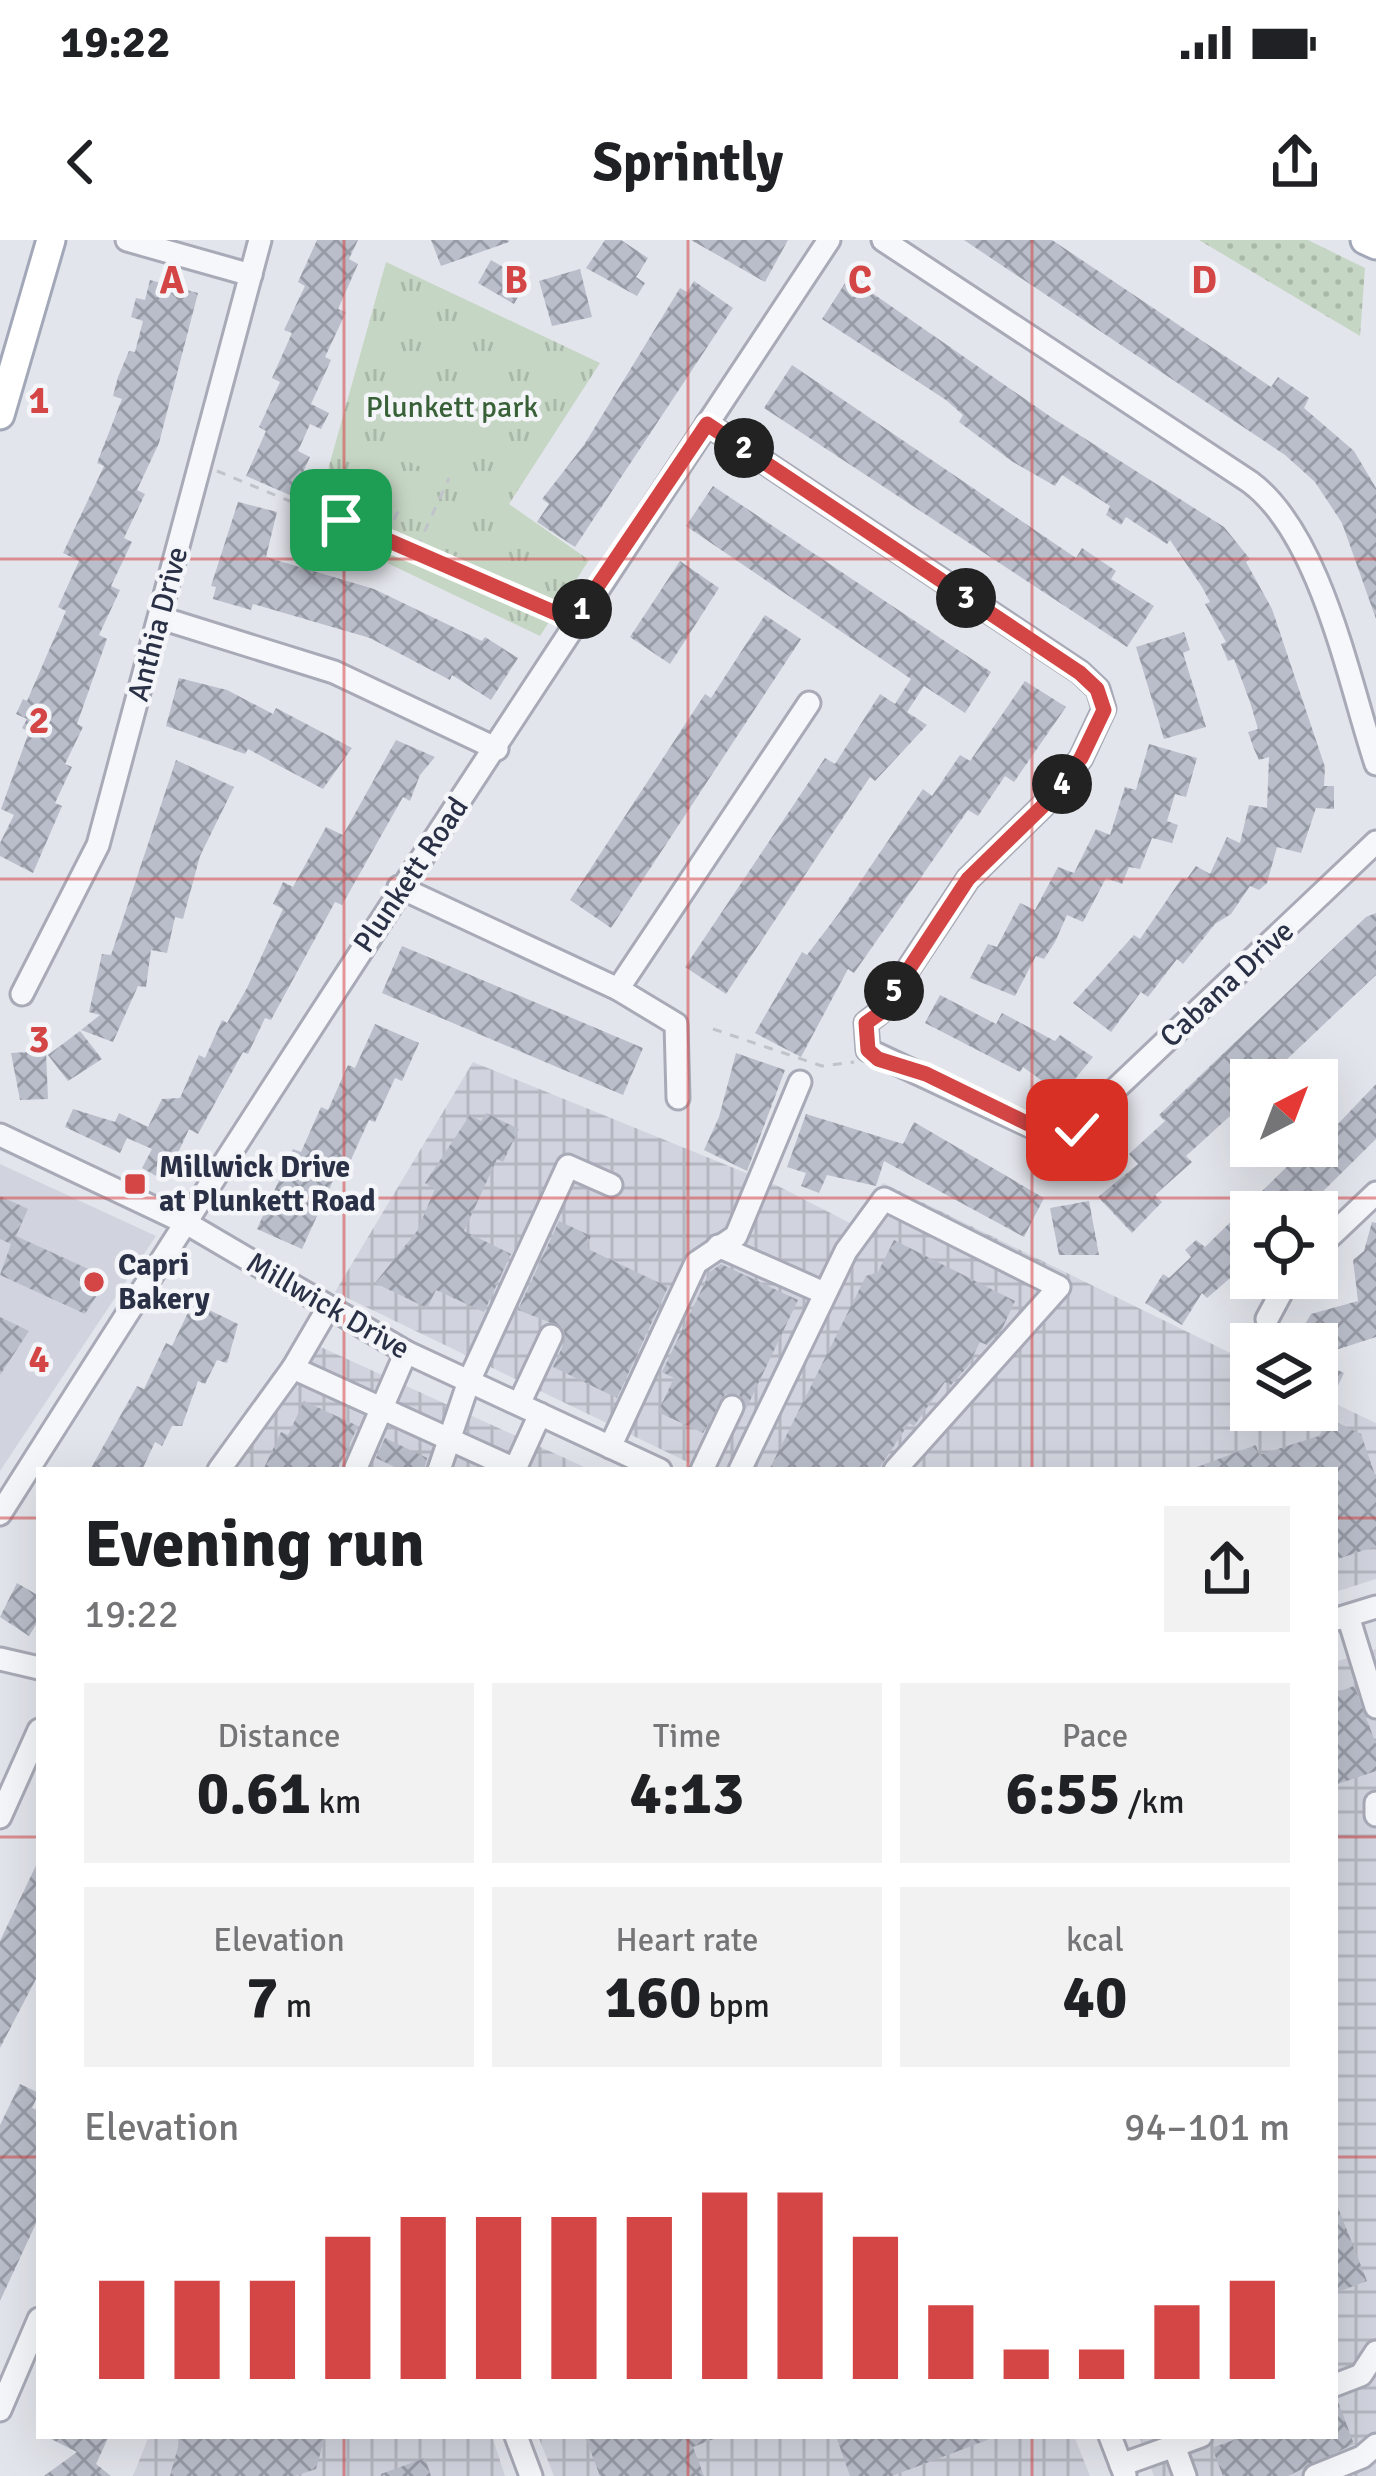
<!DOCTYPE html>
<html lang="en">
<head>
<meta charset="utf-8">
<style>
  body { margin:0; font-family:Signika,sans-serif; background:#f2f2f2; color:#202124; height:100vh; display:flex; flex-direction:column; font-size:45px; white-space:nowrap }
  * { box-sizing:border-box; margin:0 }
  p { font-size:39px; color:#757577 }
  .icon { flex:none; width:66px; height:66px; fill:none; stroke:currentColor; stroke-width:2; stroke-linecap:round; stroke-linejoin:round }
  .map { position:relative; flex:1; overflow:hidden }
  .sheet { position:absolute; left:36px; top:1227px; width:1302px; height:972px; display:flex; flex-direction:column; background:#fff; border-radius:0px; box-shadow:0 12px 48px #0002 }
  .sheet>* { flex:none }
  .needle { width:78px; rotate:42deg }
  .fabs { position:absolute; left:1230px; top:819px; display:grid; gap:24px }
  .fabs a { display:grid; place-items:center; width:108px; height:108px; border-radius:0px; background:#fff; box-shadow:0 12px 48px #0002; font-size:60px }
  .pin { position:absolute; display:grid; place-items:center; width:102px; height:102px; color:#fff; margin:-51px; border-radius:24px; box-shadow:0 6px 18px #0006 }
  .km { position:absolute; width:60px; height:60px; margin:-30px; border-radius:50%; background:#222; color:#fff; font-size:33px; line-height:60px; text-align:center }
  .round { display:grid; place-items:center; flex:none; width:126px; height:126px; border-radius:0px; background:#f2f2f2 }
  .headline { display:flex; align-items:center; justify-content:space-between; height:204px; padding:0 48px }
  h1 { font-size:66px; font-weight:700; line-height:90px }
  .figures { display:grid; grid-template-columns:repeat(3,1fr); gap:18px; height:204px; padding:12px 48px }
  .figures div { display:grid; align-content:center; border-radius:0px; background:#f2f2f2; text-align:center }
  .figures b { font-size:60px; font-weight:700 }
  .figures small { font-size:33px; font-weight:400 }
  .figures p { font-size:33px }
  .chart { height:336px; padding:24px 48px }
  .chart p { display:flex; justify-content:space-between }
  .chart svg { width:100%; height:216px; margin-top:12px; stroke:#d44646; stroke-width:6 }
  .status { display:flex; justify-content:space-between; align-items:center; height:84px; padding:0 60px; background:#fff; direction:ltr }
  .status svg { height:33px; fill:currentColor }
  header { display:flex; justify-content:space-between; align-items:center; height:156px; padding:0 48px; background:#fff; font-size:54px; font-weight:700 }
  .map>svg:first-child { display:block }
  .built { fill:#d1d4de }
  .industrial { fill:url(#industrial-grid) }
  .grass { fill:url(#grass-dots) }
  .park { fill:url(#park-tufts) }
  .pitch { fill:#c6d6c4 }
  .building { fill:url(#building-cross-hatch) }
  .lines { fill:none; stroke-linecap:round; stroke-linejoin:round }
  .minor-casing { stroke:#a8abb7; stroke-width:27 }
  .major-casing { stroke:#a2a8b8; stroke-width:33 }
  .path { stroke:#c1c3cb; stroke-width:3; stroke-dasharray:9 9; stroke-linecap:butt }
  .minor { stroke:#f6f7fa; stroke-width:21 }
  .major { stroke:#fff; stroke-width:27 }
  .route-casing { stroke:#fff; stroke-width:24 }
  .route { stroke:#d44646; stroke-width:15 }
  .grid { fill:none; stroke:#d44646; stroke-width:3; stroke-opacity:0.55 }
  .poi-dot { fill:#d44646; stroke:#f3f5f9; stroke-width:4.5 }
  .labels { text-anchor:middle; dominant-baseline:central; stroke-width:9; stroke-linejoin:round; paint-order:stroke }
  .park-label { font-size:30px; fill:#396137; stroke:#f3f5f9 }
  .street-label { font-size:30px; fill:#2a3045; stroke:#f3f5f9 }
  .poi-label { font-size:30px; font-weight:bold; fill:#2a3045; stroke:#f3f5f9; text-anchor:start }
  .grid-label { font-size:39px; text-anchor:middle; font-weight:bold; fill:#d44646; stroke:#f3f5f9; stroke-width:9; stroke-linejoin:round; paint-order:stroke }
</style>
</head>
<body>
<div class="status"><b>19:22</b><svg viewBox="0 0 49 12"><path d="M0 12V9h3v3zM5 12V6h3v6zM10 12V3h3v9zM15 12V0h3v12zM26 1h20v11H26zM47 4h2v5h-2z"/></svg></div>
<header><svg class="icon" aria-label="back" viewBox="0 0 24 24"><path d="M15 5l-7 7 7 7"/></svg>Sprintly<svg class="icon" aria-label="share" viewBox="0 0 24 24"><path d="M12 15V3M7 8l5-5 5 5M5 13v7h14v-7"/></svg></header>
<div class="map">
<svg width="1376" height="2236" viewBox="0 0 1376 2236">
  <defs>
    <pattern id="industrial-grid" width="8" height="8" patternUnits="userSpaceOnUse" patternTransform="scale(3)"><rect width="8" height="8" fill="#d1d4de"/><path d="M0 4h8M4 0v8" fill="none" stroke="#b4b6c0"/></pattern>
    <pattern id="grass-dots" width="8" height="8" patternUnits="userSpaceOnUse" patternTransform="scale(3)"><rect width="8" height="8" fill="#c6d6c4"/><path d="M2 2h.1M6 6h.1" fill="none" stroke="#aab8aa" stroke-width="1.8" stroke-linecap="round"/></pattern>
    <pattern id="park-tufts" width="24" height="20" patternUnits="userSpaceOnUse" patternTransform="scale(3)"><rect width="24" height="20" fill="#c6d6c4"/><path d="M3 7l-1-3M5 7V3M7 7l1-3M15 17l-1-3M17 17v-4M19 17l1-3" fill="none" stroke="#aab8aa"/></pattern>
    <pattern id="building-cross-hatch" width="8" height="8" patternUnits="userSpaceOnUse" patternTransform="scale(3)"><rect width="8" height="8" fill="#babeca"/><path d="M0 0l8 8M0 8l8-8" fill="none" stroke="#979ba6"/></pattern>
  </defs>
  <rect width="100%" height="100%" fill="#e3e5ec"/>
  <path class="built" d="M0 924 156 996 0 1231Z"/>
  <g class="industrial">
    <path d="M473 822 778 946 852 984 883 943 1251 1123V1170H1317V1155L1376 1183V1339L1335 1352V1230H704L335 1052Z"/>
    <path d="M301 1098 591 1230H215Z"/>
    <path d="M1376 1409V2236H1154L1139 2196H1335V1422Z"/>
    <path d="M149 2196H492L505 2236H133Z"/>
    <path d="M538 2196H1074L1090 2236H554Z"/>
  </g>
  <path class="grass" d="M1199 0H1308L1365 28 1360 96Z"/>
  <path class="park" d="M386 22 600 123 509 264 589 320 540 396 312 287Z"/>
  <g class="pitch">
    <path d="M397 126 426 142 406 185 375 170Z"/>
    <path d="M439 146 478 166 442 236 402 219Z"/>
  </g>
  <g class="building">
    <path d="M317 0H358L349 19 358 24 338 69 346 72 325 117 331 120 311 164 329 173 321 189 310 184 298 211 310 217 292 256 246 236 266 191 259 187 280 142 272 138 292 93 284 90 305 46 298 42Z"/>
    <path d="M431 0H509V2L441 26Z"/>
    <path d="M605 0H621L648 18 636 37 645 43 637 56 586 28Z"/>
    <path d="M691 0H788L765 42Z"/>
    <path d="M964 0H1052L1271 147 1278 137 1309 158 1304 168 1354 211 1376 248V379L1342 283 1315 242 1285 215Z"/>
    <path d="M491 20 527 41 514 64 478 43Z"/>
    <path d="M580 29 592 77 552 86 539 41Z"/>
    <path d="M849 37 1051 177 1224 287 1250 319 1246 322 1272 369 1325 527 1324 546H1334V569L1316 568 1301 613 1277 607 1267 643 1259 650 1250 646 1231 674 1215 684 1183 724 1177 719 1148 757 1141 752 1111 792 1073 763 1134 695 1140 699 1182 638 1186 640 1196 626 1210 634 1227 597 1240 603 1249 565 1267 568 1269 517 1259 520 1254 509 1248 492 1258 489 1250 462 1234 419 1228 421 1221 404 1226 402 1205 364 1210 362 1202 347 1170 300 1167 304 1126 277 1121 285 1106 275 1110 266 1062 235 1055 246 1013 222 959 182 963 175 946 160 822 79Z"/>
    <path d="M150 40 198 53 159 203 137 250 145 254 124 298 132 302 111 346 120 350 99 395 107 399 77 484 83 487 65 524 72 527 55 563 62 566 33 633 0 616V603L14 575 1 569 29 492 22 488 27 479 16 474 23 459 27 461 66 371 58 367 79 321 63 313 104 226 97 223 122 159 113 156 118 137 129 111 135 112 143 81 131 77 136 58 145 60Z"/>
    <path d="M694 41 733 68 575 307 537 282 549 264 542 259 584 205 680 48 687 52Z"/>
    <path d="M792 125 1076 318 1082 308 1116 331 1111 339 1154 366 1127 407 764 168Z"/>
    <path d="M713 246 991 432 965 473 924 446 907 472 927 485 875 541 870 537 726 754 685 727 825 518 835 524 880 454 895 464 911 439 686 286Z"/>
    <path d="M238 262 277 272 266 317 374 349 482 401 485 397 518 418 491 460 452 435 450 440 370 398 253 364 251 370 213 359 216 347 211 346Z"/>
    <path d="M680 321 719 348 670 424 630 397Z"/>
    <path d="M765 375 801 399 611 688 570 660 705 454 711 458Z"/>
    <path d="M1184 392 1190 410 1183 413 1206 487 1164 499 1136 407Z"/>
    <path d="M179 438 227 450 273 474 276 468 352 508 323 549 248 509 245 514 166 486Z"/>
    <path d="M1025 441 1066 467 1014 542 1005 536 978 576 968 570 854 733 848 729 801 817 755 793 802 712 807 715 839 673 923 549 932 556 960 515 970 521Z"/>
    <path d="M396 500 435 517 420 535 410 561 403 557 342 665 335 662 271 780 265 778 248 814 243 812 198 894 189 889 165 941 142 928 152 909 127 898 120 913 65 887 73 869 115 882 119 873 148 887 162 859 180 858 199 815 205 818 222 780 227 783 247 748 283 669 273 664 283 642 293 647 326 587 343 595Z"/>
    <path d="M1149 504 1197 518 1186 557 1175 554 1167 581 1178 585 1172 603 1152 598 1140 629 1129 627 1122 644 1106 638 1083 682 1067 675 1055 702 1044 719 1036 716 1015 756 970 738 988 704 997 707 1020 663 1035 670 1058 627 1074 633 1096 589 1110 595 1125 547 1136 550Z"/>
    <path d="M176 520 234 547 200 616 183 679 175 677 167 713 151 710 146 747 138 746 113 802 81 790 100 775 89 772 102 714 111 715Z"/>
    <path d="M1376 673V735L1265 840H1251V857L1186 916 1192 922 1155 955 1162 962 1132 993 1098 957 1138 924 1129 914 1165 881 1159 875 1366 677Z"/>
    <path d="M402 706 643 808 623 855 382 753Z"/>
    <path d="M940 755 996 784 1002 773 1055 801 1060 795 1093 817 1062 855 1023 827 1020 832 925 783Z"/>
    <path d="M375 784 419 803 402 841 395 838 375 882 369 880 349 924 342 921 302 1009 257 989 293 909 301 912 321 867 328 870 348 825 355 828Z"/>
    <path d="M80 791 102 819 68 841 48 815Z"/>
    <path d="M46 811 48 859 20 860 11 813Z"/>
    <path d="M736 813 785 830 747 931 704 910 719 877Z"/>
    <path d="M1376 844V899L1302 972H1251V1020L1207 1058 1202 1053 1182 1085 1145 1063 1163 1034 1169 1038 1191 1017 1185 1010 1196 1000 1205 1007 1308 906H1317Z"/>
    <path d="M486 873 519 889 503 922 497 919 464 991 511 1014 484 1072 436 1050 427 1068 375 1043 417 991 435 949 425 943 470 875 481 881Z"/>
    <path d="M806 874 903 904 914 882 1044 958 1024 997 884 921 876 946 827 935 819 953 801 946 806 933 787 927Z"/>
    <path d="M0 956 28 969 16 996 108 1038 85 1074 0 1035 11 1004 0 999Z"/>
    <path d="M1089 961 1099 1015H1059L1050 968Z"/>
    <path d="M559 981 591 996 586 1008 668 1047 617 1158 553 1127 565 1101 564 1088 518 1070Z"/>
    <path d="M1372 982 1376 983V1097L1317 1116 1305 1084 1311 1074 1358 1061 1353 1020 1364 1011Z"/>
    <path d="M894 1000 1015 1061 1002 1089 987 1105 980 1102 968 1126 951 1145 945 1142 914 1186 909 1183 880 1227 769 1230 866 1036 878 1032Z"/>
    <path d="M721 1024 798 1060 746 1169 739 1154H725L703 1193 658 1172 674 1138 662 1132 710 1032Z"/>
    <path d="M193 1062 238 1084 227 1123 217 1120 205 1144 198 1141 182 1186H172L162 1206 155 1202 142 1230H90L137 1146 144 1149 166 1103 172 1106Z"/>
    <path d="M0 1077 29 1091 0 1135Z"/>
    <path d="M1317 1120 1344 1133 1329 1164 1317 1158Z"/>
    <path d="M304 1161 358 1186 337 1230H263L281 1192 288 1195Z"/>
    <path d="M1328 1178 1361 1194 1376 1238V1306L1335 1320V1230H1189L1256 1205 1259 1215 1319 1196Z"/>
    <path d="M385 1198 427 1218 424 1230H401L376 1218Z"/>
    <path d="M17 1343 39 1356V1380L29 1396 0 1377Z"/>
    <path d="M1354 1446 1376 1504V1531L1335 1545V1453Z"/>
    <path d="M39 1619V1733L0 1808V1701Z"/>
    <path d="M20 1844 39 1853 32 1868 39 1871V1977L0 2061V1885Z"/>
    <path d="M1335 1960 1367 2041 1335 2053Z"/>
    <path d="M1337 2159 1354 2204 1288 2236H1223L1212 2208 1244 2196H1335Z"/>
    <path d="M45 2196H109L96 2224 111 2236H44L77 2212Z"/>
    <path d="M181 2196H325L316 2229 295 2236H170Z"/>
    <path d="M585 2196H719V2197L693 2207 704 2236H600Z"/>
    <path d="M836 2196H995V2197L892 2236H850Z"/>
    <path d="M425 2218 431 2236H381V2234Z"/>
  </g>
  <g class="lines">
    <g class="minor-casing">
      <g id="minor">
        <path d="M127 0 251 35"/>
        <path d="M883 0 1250 242C1321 295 1348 439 1376 524"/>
        <path d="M707 184 1080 432 1098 449 1104 469 1081 518 1054 555 968 639 879 773 866 783 868 810 1045 893 1067 895 1376 602"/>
        <path d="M161 378 334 432 497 509"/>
        <path d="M399 647 618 749 676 784 678 858"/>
        <path d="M618 749 809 463"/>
        <path d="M22 754 98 605 260 0"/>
        <path d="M0 895 188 984 406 1112 660 1230"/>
        <path d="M718 1006 824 1053"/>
        <path d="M1317 1009 1376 953"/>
        <path d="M328 1068 293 1128 515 1229 540 1174"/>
        <path d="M1267 1079 1289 1038"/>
        <path d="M519 1164 551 1096"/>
        <path d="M610 1207 696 1023 736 996 800 842"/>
        <path d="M219 1230 293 1128"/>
        <path d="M355 1230 406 1112"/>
        <path d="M439 1230 469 1141 568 926 611 945"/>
        <path d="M702 1230 732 1167"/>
        <path d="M740 1230 846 1011 884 959 1059 1047 895 1230"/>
        <path d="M0 1274C271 845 549 423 829 0"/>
        <path d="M1348 1376 1376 1467"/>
        <path d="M1337 1379 1376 1367"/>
        <path d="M0 1419 39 1428"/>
        <path d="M1376 1563V1575"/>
        <path d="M0 1577 39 1490"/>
        <path d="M1335 2145 1361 2135 1376 2112"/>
        <path d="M0 2170 39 2079"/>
        <path d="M516 2196 531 2236"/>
        <path d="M1110 2196 1125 2235"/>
        <path d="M1174 2206 1201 2196"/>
        <path d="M1121 2225 1174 2206 1185 2236"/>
        <path d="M1315 2236 1362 2217 1376 2205"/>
      </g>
    </g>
    <g class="major-casing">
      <g id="major">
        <path d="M1365 0 1376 5"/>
        <path d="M0 175 51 0"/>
      </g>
    </g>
    <g class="path">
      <path d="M217 231 558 372"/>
      <path d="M387 296 398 271"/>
      <path d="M417 308 449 238"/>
      <path d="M713 789 822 826 854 822"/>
    </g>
    <use href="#minor" class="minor"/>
    <use href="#major" class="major"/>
  </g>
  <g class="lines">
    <g class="route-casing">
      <path id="route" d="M341 280 574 381 707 184 1080 433 1097 449 1104 470 1081 518 1047 562 968 639 880 773 866 783 868 810 878 819 926 834 1045 892 1061 896 1077 890"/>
    </g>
    <use href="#route" class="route"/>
  </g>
  <path class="grid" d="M344 0V1230M688 0V1230M1032 0V1230M0 319H1376M0 639H1376M0 958H1376M0 1278H39M1335 1278H1376M0 1597H39M1335 1597H1376M0 1917H39M1335 1917H1376M344 2196V2236M688 2196V2236M1032 2196V2236"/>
  <g class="poi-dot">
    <rect x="123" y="932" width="24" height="24" rx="6"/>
    <circle cx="94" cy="1042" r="12"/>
  </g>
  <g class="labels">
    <g class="park-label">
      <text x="452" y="167">Plunkett park</text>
    </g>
    <g class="street-label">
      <text transform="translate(158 384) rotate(-75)">Anthia Drive</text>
      <text transform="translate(411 635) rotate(-56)">Plunkett Road</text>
      <text transform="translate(1227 744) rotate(-43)">Cabana Drive</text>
      <text transform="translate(328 1066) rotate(30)">Millwick Drive</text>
    </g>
    <g class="poi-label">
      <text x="159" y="927">Millwick Drive<tspan x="159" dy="34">at Plunkett Road</tspan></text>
      <text x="118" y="1025">Capri<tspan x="118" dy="34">Bakery</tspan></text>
    </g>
  </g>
  <g class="grid-label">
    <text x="172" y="53">A</text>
    <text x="516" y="53">B</text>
    <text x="860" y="53">C</text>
    <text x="1204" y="53">D</text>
    <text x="39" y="173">1</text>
    <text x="39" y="493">2</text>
    <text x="39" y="812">3</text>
    <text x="39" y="1132">4</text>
  </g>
</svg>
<div class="fabs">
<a><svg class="needle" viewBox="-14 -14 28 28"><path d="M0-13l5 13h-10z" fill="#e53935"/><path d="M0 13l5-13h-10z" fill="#757577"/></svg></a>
<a><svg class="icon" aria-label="locate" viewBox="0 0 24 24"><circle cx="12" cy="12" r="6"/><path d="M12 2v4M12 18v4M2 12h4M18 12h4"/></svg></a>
<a><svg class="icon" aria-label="layers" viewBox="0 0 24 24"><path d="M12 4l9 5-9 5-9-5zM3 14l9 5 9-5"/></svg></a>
</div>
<div class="pin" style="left:341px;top:280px;background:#1e9e55"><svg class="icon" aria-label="arrive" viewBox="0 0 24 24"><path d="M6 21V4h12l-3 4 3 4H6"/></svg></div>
<div class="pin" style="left:1077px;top:890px;background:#d93025"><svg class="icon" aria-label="check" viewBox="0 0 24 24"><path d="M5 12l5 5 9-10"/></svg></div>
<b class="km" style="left:582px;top:369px">1</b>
<b class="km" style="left:744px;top:208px">2</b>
<b class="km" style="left:966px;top:358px">3</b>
<b class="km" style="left:1062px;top:544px">4</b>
<b class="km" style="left:894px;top:751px">5</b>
<section class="sheet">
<div class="headline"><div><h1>Evening run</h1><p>19:22</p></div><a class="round"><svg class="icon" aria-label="share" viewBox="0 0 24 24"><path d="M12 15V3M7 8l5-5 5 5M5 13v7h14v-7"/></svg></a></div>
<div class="figures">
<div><p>Distance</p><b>0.61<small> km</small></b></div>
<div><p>Time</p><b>4:13</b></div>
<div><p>Pace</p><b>6:55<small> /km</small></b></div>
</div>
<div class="figures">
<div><p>Elevation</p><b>7<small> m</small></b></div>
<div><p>Heart rate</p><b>160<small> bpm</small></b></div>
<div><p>kcal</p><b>40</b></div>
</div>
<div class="chart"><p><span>Elevation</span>94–101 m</p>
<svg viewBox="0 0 160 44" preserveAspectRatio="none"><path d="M5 44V24M15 44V24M25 44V24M35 44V15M45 44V11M55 44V11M65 44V11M75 44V11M85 44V6M95 44V6M105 44V15M115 44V29M125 44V38M135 44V38M145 44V29M155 44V24"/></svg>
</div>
</section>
</div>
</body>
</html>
